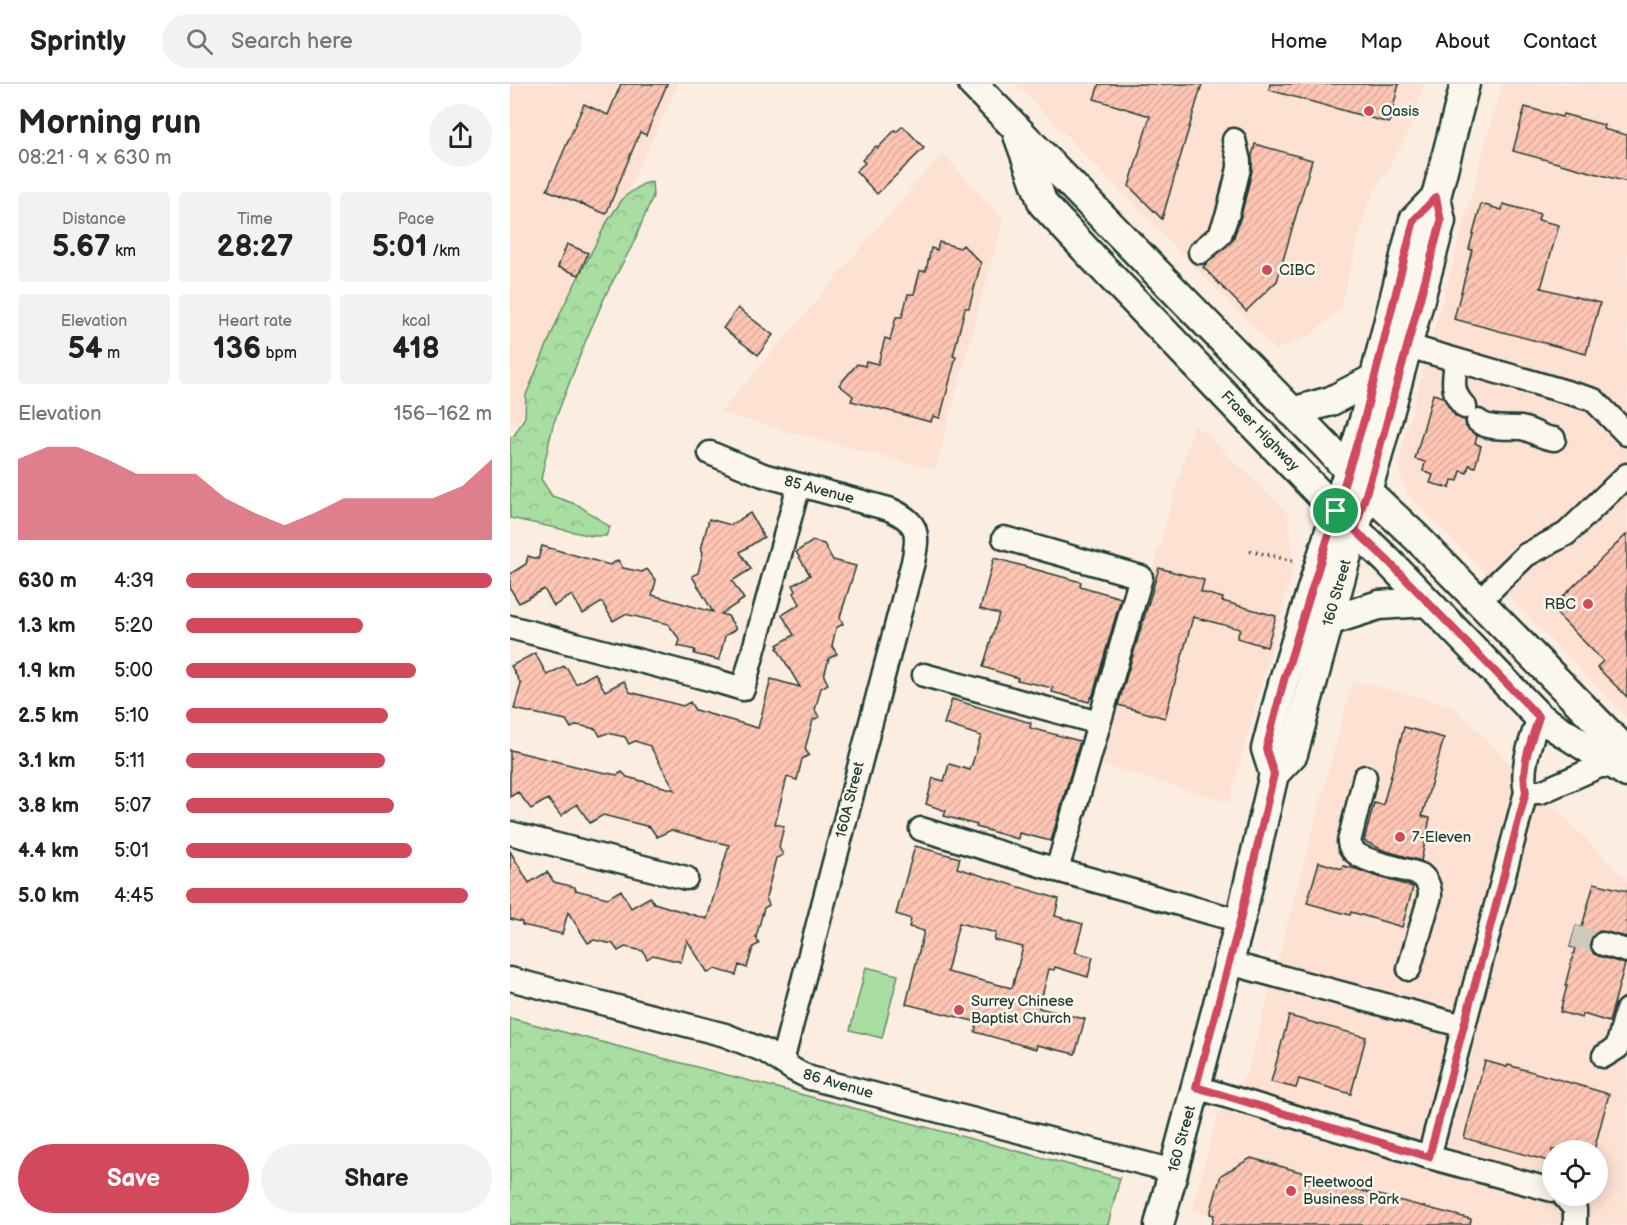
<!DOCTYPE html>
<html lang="en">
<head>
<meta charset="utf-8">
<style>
  body { margin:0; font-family:"Balsamiq Sans",sans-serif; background:#f2f2f2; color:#222; height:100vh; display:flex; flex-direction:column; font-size:22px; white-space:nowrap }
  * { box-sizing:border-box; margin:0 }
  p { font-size:20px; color:#767676 }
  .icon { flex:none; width:33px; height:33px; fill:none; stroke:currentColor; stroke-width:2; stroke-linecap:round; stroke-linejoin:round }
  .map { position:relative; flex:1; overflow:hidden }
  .drawer { display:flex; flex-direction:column; background:#fff; width:510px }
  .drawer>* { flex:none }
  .controls { position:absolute; left:1032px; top:1056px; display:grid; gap:12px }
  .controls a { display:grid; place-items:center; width:66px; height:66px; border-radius:50%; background:#fff; box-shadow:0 3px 15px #0003; font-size:30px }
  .pin { position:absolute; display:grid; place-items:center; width:51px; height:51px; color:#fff; margin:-26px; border:3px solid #fff; border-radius:50%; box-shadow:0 2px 6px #0007 }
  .round { display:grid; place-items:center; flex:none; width:63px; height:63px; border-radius:32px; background:#f2f2f2 }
  .head { display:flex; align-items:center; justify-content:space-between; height:102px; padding:0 18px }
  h1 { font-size:33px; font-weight:800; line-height:45px }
  .metrics { display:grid; grid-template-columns:repeat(3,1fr); gap:9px; height:102px; padding:6px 18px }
  .metrics div { display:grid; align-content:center; border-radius:6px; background:#f2f2f2; text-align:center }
  .metrics b { font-size:30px; font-weight:800 }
  .metrics small { font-size:16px; font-weight:400 }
  .metrics p { font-size:16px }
  .chart { height:168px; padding:12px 18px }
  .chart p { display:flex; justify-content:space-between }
  .chart svg { width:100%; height:108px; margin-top:6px; fill:#d1495b; opacity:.7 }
  .action { display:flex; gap:12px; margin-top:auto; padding:12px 18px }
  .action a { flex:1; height:69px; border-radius:36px; background:#d1495b; color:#fff; font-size:24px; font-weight:800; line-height:69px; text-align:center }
  .action a+a { background:#f2f2f2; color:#222 }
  ul { padding:0 18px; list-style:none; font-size:20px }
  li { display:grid; grid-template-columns:96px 72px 1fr; align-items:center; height:45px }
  li i { height:15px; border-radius:8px; background:#d1495b }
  header { display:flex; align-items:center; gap:36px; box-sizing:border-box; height:84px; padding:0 30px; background:#fff; border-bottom:2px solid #e0e0e0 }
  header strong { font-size:28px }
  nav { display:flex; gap:33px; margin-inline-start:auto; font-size:21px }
  .search { width:420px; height:54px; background:#f2f2f2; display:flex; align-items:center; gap:15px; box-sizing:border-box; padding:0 21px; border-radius:33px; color:#767676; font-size:22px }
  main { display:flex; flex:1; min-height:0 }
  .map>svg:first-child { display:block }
  .built { fill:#fde1d3; fill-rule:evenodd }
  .green { fill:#a8dea1; stroke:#648e6a; stroke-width:1.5 }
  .forest { fill:url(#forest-crowns); stroke:#648e6a; stroke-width:1.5 }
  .building { fill:url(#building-hatch); stroke:#1f3d34; stroke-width:1.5; fill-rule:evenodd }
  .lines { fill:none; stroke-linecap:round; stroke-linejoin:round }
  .minor-tunnel { stroke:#d0cabe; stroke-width:22; stroke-dasharray:22 11; stroke-linecap:butt }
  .minor-casing { stroke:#1f3d34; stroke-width:27 }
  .major-casing { stroke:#1f3d34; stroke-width:33 }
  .path { stroke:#1f3d34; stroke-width:4; stroke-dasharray:1.5 4.5; stroke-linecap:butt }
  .minor { stroke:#fbf7ec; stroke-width:22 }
  .major { stroke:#fbf7ec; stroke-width:28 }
  .route-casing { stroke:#fff; stroke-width:12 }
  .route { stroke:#d1495b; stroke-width:8 }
  .poi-dot { fill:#d1495b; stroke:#fbf7ec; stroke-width:2 }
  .labels { text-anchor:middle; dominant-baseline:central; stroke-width:5; stroke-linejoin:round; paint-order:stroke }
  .poi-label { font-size:15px; fill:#1f3d34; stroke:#fbf7ec; text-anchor:start }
  .street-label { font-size:15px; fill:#1f3d34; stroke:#fbf7ec }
</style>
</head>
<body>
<header>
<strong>Sprintly</strong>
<div class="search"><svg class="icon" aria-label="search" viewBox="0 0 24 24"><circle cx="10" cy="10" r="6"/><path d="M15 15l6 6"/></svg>Search here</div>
<nav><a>Home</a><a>Map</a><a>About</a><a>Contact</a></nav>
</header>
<main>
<section class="drawer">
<div class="head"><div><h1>Morning run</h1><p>08:21 · 9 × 630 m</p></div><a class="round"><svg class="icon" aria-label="share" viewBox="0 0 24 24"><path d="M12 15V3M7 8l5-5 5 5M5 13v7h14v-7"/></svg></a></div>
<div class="metrics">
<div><p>Distance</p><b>5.67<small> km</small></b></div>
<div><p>Time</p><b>28:27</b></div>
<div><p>Pace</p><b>5:01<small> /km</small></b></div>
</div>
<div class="metrics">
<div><p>Elevation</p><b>54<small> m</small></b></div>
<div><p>Heart rate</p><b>136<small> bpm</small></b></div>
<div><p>kcal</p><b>418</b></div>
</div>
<div class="chart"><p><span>Elevation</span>156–162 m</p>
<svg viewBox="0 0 160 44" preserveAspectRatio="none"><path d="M0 44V11L10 6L20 6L30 11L40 17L50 17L60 17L70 27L80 33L90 38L100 33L110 27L120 27L130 27L140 27L150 22L160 11V44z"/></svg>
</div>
<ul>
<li><b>630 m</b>4:39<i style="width:100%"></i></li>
<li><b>1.3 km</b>5:20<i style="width:58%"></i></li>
<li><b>1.9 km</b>5:00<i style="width:75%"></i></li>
<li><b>2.5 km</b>5:10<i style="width:66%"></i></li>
<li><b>3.1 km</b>5:11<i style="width:65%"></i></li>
<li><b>3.8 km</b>5:07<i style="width:68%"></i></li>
<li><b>4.4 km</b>5:01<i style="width:74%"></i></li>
<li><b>5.0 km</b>4:45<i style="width:92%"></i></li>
</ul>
<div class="action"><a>Save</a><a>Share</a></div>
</section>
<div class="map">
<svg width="1117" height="1141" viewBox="0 0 1117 1141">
  <defs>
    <pattern id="forest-crowns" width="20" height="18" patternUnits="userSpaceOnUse" patternTransform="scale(1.5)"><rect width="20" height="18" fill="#a8dea1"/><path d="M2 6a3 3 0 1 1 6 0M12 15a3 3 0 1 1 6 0" fill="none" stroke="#90bf8b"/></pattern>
    <pattern id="building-hatch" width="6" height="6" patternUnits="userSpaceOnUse" patternTransform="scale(1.5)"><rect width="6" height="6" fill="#fec5b3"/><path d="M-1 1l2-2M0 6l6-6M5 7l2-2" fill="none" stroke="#d9aa9b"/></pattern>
  </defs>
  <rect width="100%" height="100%" fill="#fcede1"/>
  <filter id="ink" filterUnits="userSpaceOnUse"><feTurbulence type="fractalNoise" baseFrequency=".0167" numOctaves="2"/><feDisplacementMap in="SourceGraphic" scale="12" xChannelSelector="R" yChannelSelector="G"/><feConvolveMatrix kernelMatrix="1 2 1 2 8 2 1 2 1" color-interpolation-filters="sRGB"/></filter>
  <g filter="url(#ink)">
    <g class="built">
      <path d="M0 0H168L9 341 0 339Z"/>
      <path d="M506 0H913L902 42 858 119 830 224 801 251 766 266Z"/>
      <path d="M992 0H1117V633L898 411 890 390 892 363Z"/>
      <path d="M432 69 493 135 425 386 210 329Z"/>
      <path d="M684 341 700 354 778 429 784 481 719 718 588 680Z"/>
      <path d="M843 596 943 622 1117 796V1141H738L682 1126 708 1030 738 987ZM1042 1066H1088V1112H1042Z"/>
    </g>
    <path class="green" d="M356 883 388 891 372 954 340 946Z"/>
    <g class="forest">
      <path d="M142 98 143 112 123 160 97 208 76 256 43 341 31 395 42 412 68 421 100 443 96 452H82L0 434V353L4 352 15 333 16 311 53 223 97 138 114 113 133 100Z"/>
      <path d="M0 934 610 1094 598 1141H0Z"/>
    </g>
    <g class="building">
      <path d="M111 0H157L136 51 130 48 96 130 37 106 74 20 98 31Z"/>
      <path d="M589 0H692L652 135 619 102 640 32 584 15Z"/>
      <path d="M760 0H889L879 39 759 6Z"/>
      <path d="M1015 23 1052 33 1053 30 1094 41 1093 45 1117 51V98L1003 67Z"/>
      <path d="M393 42 414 64 367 110 346 87 355 79 352 76 366 62 368 64 385 46 386 48Z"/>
      <path d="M745 60 802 76 767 197 736 227 693 183 723 156 731 132 742 87V72Z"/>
      <path d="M971 120 992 126 993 120 1030 130 1028 136 1049 141 1031 204 1090 219 1076 270 944 235 962 166 959 165Z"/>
      <path d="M429 158 450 164 453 161 471 179 459 224H455L443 272 446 273 430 334 423 332 421 338 341 317 343 312 329 301 347 280 355 282 356 277 368 280 375 254 380 256 386 233H392L398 210H404L410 187H416L421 164 427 166Z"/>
      <path d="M57 160 78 169 69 191 48 183Z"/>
      <path d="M228 224 263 251 248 271 213 244Z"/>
      <path d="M923 310 933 313 945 332 955 336 956 343 967 352 965 359 971 362 965 383 959 381 957 389 951 387 948 397 942 396 940 404 920 399 923 391 913 387 915 378 905 375Z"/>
      <path d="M240 429 254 453 230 468 241 485 222 497 234 515 211 530 218 532 226 545 215 552 209 576 184 570 185 566 168 562 170 556 158 540 115 530 103 537 92 518 73 530 62 511 44 522 34 505 9 519 0 504V490L16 480 18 472 28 475 32 462 100 481 108 476 113 484 132 488 137 485 146 497 142 511 203 528 182 492 188 489 193 468 191 465 199 435 221 441Z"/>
      <path d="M1117 450V613L1087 583 1093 577 1041 524Z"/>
      <path d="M303 457 314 460 323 476 346 482 330 533 333 540 326 544 322 562 327 570 319 574 314 592 318 600 311 604 305 626 309 633 303 636 295 665 299 671 292 675 287 696 277 693 265 740 274 742 269 763 273 771 266 774 256 814 259 821 254 824 246 853 249 860 243 863 237 884 229 881 226 891 205 885 198 889 177 856 171 878 143 871 137 875 133 867 115 863 108 867 103 860 84 856 78 859 58 828 52 850 12 841V838L0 835V767L19 799 37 788 44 798 65 803V806L98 814 111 806 121 824 140 813 144 819 197 835 219 761 161 746 147 753 140 743 93 731 80 739 67 720 51 732 38 715 21 725 8 708 0 713V666L77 685 107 691 112 688 117 693 165 706 140 662 125 657 119 660 115 653 97 649 90 652 86 645 67 641 61 644 56 636 4 625 11 600 1 582 25 569 37 591 54 582 55 584H57L66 600 85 589 95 607 114 597 120 608 173 622 180 618 185 626 248 644 261 595 290 603 267 564 269 563 267 561 284 551 272 531 290 520 284 509 286 507 283 501 300 491 286 468Z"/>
      <path d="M484 474 571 498 570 502 611 514 582 614 581 613 579 618 542 608 543 604 507 596 508 594 473 583 489 530 470 525Z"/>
      <path d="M649 484 694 496 691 508 713 514 712 517 766 532 757 563 727 554 730 545 683 533 655 634 608 621Z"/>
      <path d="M442 615 521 639 520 644 570 657 541 757 509 749 508 755 466 743 467 741 434 732 436 727 416 720 423 694 434 697 439 680 460 686 471 652 434 640Z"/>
      <path d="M894 643 934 654 912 732 920 734 911 777 873 766 854 757 864 719 873 721Z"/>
      <path d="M405 762 450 774 447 784 549 815 545 832 573 840 565 868 583 873 578 893 545 883 544 886 539 885 529 924 575 935 565 970 527 961 526 965 465 948 467 938 396 920 414 847 399 843 401 835 386 830ZM449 839 486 849 484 856 513 863 502 904 437 888Z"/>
      <path d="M809 778 832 785 833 782 846 785 865 792 903 803 892 843 841 828 840 831 797 819Z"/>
      <path d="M1084 799 1117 807V853L1090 847 1084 850 1080 857V864L1084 870 1115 880 1099 938 1073 930 1072 934 1050 928 1057 902H1055L1065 864 1060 863 1066 842 1072 843Z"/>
      <path d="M779 932 856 953 841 1010 789 995 786 1004 761 998Z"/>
      <path d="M975 977 997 983 998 981 1099 1010 1084 1066H1042V1078L954 1054Z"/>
      <path d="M741 1074 830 1099V1101L961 1135 960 1141H702L704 1131 700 1130 711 1091Z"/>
    </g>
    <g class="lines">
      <path class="minor-tunnel" d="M1063 852 1093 860"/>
      <g class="minor-casing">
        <g id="minor">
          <path d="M690 168 710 151 718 129 729 84V77L724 56"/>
          <path d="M898 262 1084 316 1117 350"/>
          <path d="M946 277C944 297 940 307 955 323"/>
          <path d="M968 337C978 346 999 343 1011 344 1023 346 1032 354 1044 355"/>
          <path d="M200 369 253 391 379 425C409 438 409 449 403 478L272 977"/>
          <path d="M494 454 631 493 547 786"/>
          <path d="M968 518 1016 471 1056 450 1117 391"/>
          <path d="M0 543 203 596 233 605 289 401"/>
          <path d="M414 591 589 639"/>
          <path d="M855 693 839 758C841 779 893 783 911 791 918 797 920 803 920 812L899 885"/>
          <path d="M1016 708H1031L1090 682H1106"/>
          <path d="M411 745 547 786 730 837"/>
          <path d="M0 749 176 794"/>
          <path d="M1093 860 1117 867"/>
          <path d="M719 879 954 942"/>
          <path d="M0 895 215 951 255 967 284 986 300 994 664 1087"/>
          <path d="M1094 972 1107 964 1117 926"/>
          <path d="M686 1003 919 1073 1042 1106"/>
          <path d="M919 1073 1016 708C1010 683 1021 657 1029 633"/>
          <path d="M1054 1112 1065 1125V1141"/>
        </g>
      </g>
      <g class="major-casing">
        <g id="major">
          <path d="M463 0 818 364 857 407 906 453 1117 668"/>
          <path d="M508 51 533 120 591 182 826 427 878 477 1029 633 1117 689"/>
          <path d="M782 328 821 317 863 295"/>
          <path d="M819 537 869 521 916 518"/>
          <path d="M764 690 756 665 774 596 854 336 904 136 926 113"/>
          <path d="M649 1141 730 837 764 690 783 670 836 474 867 374 931 137 926 113 955 0"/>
        </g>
      </g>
      <path class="path" d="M740 467 785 477"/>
      <use href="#minor" class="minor"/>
      <use href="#major" class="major"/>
    </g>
  </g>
  <g class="lines" filter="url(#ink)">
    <g class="route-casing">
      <path id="route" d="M926 113 931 137 867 374 845 446 878 477 1029 633C1021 657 1010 683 1016 708L919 1073 686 1003 730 837 764 690 756 665 774 596 854 336 904 136Z"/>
    </g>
    <use href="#route" class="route"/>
  </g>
  <g class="poi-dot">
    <circle cx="859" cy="27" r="6"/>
    <circle cx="757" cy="186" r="6"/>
    <circle cx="1078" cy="520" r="6"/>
    <circle cx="890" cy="753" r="6"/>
    <circle cx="449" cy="926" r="6"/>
    <circle cx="781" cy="1107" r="6"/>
  </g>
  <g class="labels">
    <g class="poi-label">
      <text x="871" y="27">Oasis</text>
      <text x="769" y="186">CIBC</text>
      <text x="1066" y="520" text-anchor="end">RBC</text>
      <text x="902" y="753">7-Eleven</text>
      <text x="461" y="917">Surrey Chinese<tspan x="461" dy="17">Baptist Church</tspan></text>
      <text x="793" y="1098">Fleetwood<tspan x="793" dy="17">Business Park</tspan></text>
    </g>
    <g class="street-label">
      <text transform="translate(750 347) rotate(46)">Fraser Highway</text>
      <text transform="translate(309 406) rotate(15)">85 Avenue</text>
      <text transform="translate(827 509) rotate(-74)">160 Street</text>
      <text transform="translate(340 716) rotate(-76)">160A Street</text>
      <text transform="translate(328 1000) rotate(16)">86 Avenue</text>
      <text transform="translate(672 1055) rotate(-75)">160 Street</text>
    </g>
  </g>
</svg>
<div class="controls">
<a><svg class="icon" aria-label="locate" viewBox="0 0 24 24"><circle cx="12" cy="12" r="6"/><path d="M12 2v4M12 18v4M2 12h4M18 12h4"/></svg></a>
</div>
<div class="pin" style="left:826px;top:427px;background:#1e9e55"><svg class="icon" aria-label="arrive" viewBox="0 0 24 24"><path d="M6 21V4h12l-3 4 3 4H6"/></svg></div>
</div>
</main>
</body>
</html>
